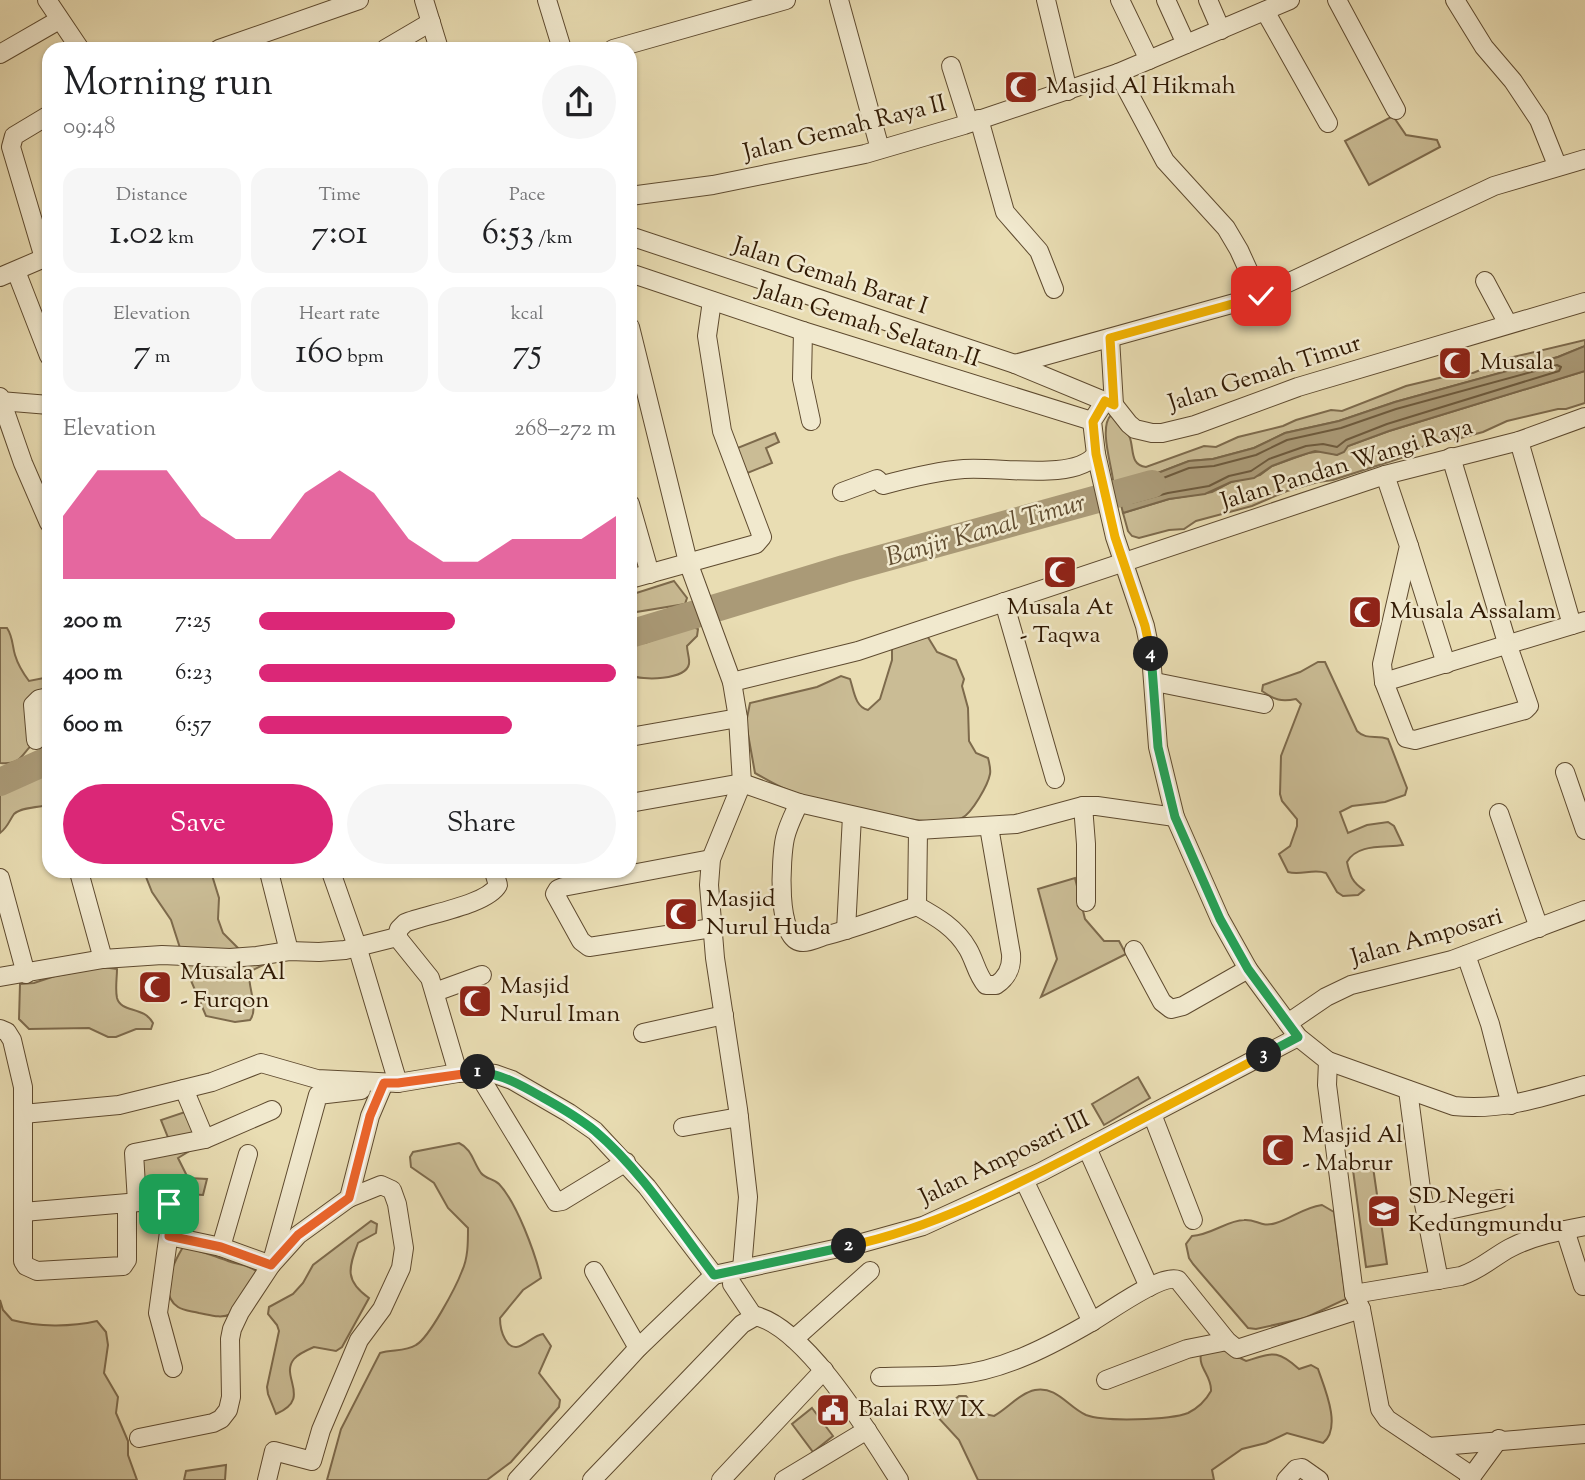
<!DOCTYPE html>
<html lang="en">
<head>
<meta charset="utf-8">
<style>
  body { margin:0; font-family:"Sorts Mill Goudy",serif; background:#f6f6f6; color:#202124; height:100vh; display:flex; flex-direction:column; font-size:26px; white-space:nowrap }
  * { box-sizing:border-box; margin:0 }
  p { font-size:23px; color:#757577 }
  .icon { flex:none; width:38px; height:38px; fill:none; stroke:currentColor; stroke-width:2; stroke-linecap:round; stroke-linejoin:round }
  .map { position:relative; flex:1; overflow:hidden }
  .sheet { position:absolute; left:42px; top:42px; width:595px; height:836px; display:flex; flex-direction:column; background:#fff; border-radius:21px; box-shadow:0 2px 5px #0004 }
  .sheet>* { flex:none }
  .pin { position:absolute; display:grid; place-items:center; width:60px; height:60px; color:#fff; margin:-30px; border-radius:14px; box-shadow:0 4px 10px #0006 }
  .km { position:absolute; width:35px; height:35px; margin:-18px; border-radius:50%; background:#222; color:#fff; font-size:19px; line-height:35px; text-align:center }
  .round { display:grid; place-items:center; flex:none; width:74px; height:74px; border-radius:37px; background:#f6f6f6 }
  .headline { display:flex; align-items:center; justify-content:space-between; height:119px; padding:0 21px }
  h1 { font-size:38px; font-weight:600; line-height:52px }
  .stats { display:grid; grid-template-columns:repeat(3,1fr); gap:10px; height:119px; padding:7px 21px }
  .stats div { display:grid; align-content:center; border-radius:18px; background:#f6f6f6; text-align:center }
  .stats b { font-size:35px; font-weight:600 }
  .stats small { font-size:19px; font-weight:400 }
  .stats p { font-size:19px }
  .chart { height:196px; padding:14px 21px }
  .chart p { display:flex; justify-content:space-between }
  .chart svg { width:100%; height:126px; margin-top:7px; fill:#db2777; opacity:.7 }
  .action { display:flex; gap:14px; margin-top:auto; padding:14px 21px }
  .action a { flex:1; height:80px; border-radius:42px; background:#db2777; color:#fff; font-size:28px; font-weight:600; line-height:80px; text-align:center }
  .action a+a { background:#f6f6f6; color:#202124 }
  ul { padding:0 21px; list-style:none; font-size:23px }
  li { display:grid; grid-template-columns:112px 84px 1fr; align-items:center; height:52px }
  li i { height:18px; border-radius:9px; background:#db2777 }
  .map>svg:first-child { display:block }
  .green { fill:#cabc95; stroke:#7d6a4c; stroke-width:2 }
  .water { fill:#aa9a77; stroke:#796649; stroke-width:2 }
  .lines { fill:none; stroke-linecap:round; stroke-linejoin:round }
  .shore { stroke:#6d5a3d; stroke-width:2 }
  .river { stroke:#aa9a77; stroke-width:28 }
  .street-casing { stroke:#5e4a2f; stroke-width:20 }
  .street { stroke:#f1e9ce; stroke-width:18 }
  .split-1-casing { stroke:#fff; stroke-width:14 }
  .split-2-casing { stroke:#fff; stroke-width:14 }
  .split-3-casing { stroke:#fff; stroke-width:14 }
  .split-4-casing { stroke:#fff; stroke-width:14 }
  .split-5-casing { stroke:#fff; stroke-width:14 }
  .split-1 { stroke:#f0652b; stroke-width:9 }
  .split-2 { stroke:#22a559; stroke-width:9 }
  .split-3 { stroke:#f5b400; stroke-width:9 }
  .split-4 { stroke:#22a559; stroke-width:9 }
  .split-5 { stroke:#f5b400; stroke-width:9 }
  .labels { text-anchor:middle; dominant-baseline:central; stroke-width:5; stroke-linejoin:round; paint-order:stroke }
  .poi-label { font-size:24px; fill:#301903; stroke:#f1e9ce; text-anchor:start }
  .street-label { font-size:24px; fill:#301903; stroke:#f1e9ce }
  .water-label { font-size:26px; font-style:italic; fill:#614d31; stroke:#f1e9ce }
</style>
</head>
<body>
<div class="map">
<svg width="1585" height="1480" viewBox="0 0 1585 1480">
  <rect width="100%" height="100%" fill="#e9ddb3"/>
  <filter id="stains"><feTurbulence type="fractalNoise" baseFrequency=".00286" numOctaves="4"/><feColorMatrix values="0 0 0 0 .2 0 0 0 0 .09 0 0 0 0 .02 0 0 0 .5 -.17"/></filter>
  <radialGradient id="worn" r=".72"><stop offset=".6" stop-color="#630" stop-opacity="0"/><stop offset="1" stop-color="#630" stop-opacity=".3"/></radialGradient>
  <g class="green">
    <path d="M1393 116 1406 135 1437 140 1440 147 1369 185 1345 141Z"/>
    <path d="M1585 340V346L1558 357 1395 402 1339 421 1285 433 1254 448 1213 459 1189 461 1137 481 1130 480 1116 485 1113 480C1111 463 1099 427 1111 415L1118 416C1122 423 1127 431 1130 438 1134 450 1130 465 1146 467L1204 446 1216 447 1238 437 1283 426 1296 420 1331 410 1342 411 1406 386 1460 373H1473L1509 358Z"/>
    <path d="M1585 371V403L1566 409H1558L1507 421 1483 432 1446 442H1431L1404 457 1333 480 1318 482 1287 491 1252 506 1196 521 1184 529 1169 530 1139 538 1132 536 1128 531 1123 513 1169 499 1212 492 1231 482 1260 475 1272 466 1308 453 1323 451 1337 455 1348 446 1389 431Z"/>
    <path d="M775 433 779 442 766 448 772 463 745 474 735 449Z"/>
    <path d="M674 581 687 598 685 604 630 613V595Z"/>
    <path d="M691 626 698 629 697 636 687 646C687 652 690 659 689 664 686 680 642 681 630 675V644L645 643Z"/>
    <path d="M0 628H7C13 637 12 645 15 655 18 665 23 673 29 681L49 677V735C44 738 37 740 33 744 20 755 22 765 0 763Z"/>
    <path d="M926 634 937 652 956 660 964 679 962 686 968 708 969 741 976 753 988 758C989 762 991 769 990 774 988 785 972 813 962 818 934 831 819 803 788 790 777 786 766 779 755 773L746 723 750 703 817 687 841 676 850 679C854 691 855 707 868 710L880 699 892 660V646Z"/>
    <path d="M1318 662H1325L1357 731C1367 741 1377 734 1388 739L1407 788 1405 795 1385 802 1352 806 1340 812 1348 833 1367 825 1388 822 1394 826 1403 845C1386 848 1357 843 1347 862 1350 876 1352 882 1364 890L1358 895 1343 896 1337 892 1326 873C1313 868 1301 876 1288 872L1279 854 1290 846 1297 826V819L1282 801 1280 794 1281 756 1301 704 1296 699C1281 702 1275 700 1262 691L1263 685 1300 672Z"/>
    <path d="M49 770V805C40 807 21 807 14 814 9 821 8 827 0 833V790Z"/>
    <path d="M144 872H211L219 898 218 919 223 933 241 951 265 958 263 965 249 972C248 988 259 1009 250 1020L235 1022 206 1016 189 976 171 920 152 892Z"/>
    <path d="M1075 878 1085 919 1104 941H1119L1126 954 1041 997 1057 959 1038 889Z"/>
    <path d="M103 967 117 969C117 978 115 989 117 998 121 1013 144 1006 153 1023L151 1029H136L116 1037H108L89 1028 29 1029 19 1019 20 984 34 983 55 976Z"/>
    <path d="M1138 1077 1150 1098 1104 1125 1092 1104Z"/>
    <path d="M191 1110 199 1133 191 1150 178 1158 188 1178 207 1179 203 1195 170 1193 140 1196 132 1158 169 1140 161 1120Z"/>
    <path d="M459 1143C472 1149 473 1162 481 1173 486 1179 494 1179 499 1184 517 1203 535 1253 541 1278L523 1290 500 1318C500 1326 501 1332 505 1339 516 1359 529 1336 543 1334L551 1346 539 1373 560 1400 559 1407 511 1462 487 1480H327L341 1429 380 1353C392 1349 405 1352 416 1345 429 1338 456 1287 462 1271 468 1258 468 1243 468 1228L448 1208 434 1183 411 1167 410 1157 413 1152Z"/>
    <path d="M1373 1167 1387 1264 1366 1267 1353 1170Z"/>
    <path d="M1322 1205 1334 1212 1346 1299 1305 1318 1256 1329 1248 1328 1193 1264 1189 1258 1186 1244 1192 1236C1211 1235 1228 1220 1244 1220 1257 1219 1261 1228 1276 1223 1293 1218 1302 1208 1322 1205Z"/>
    <path d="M371 1221 377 1224 376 1233 358 1243C348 1269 345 1281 369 1298L342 1347 336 1351 314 1347C307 1350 298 1354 294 1359 279 1377 313 1398 276 1414L268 1394 267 1387 279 1331 277 1325 268 1314 269 1307 293 1294 303 1283 313 1265Z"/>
    <path d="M183 1247C200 1250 213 1256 228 1261 238 1265 247 1264 256 1271L255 1278 231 1314C221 1319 210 1315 199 1313 192 1311 184 1311 178 1307 157 1293 174 1262 183 1247Z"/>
    <path d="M0 1300 3 1310 12 1320C38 1327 71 1327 97 1321L106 1332 108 1345 104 1373 118 1397 116 1413 128 1441V1455L137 1480H0Z"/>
    <path d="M1224 1350 1246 1361C1273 1353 1277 1349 1299 1369L1311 1365 1318 1369C1325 1389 1342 1428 1323 1443L1287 1433 1266 1443 1242 1449 1212 1470 1214 1480H978L959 1440 934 1413 935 1406 949 1404 959 1396H966L980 1413 994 1416C1007 1409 1020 1393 1035 1390 1057 1386 1068 1407 1086 1415 1105 1422 1170 1420 1188 1413 1198 1408 1206 1400 1211 1391 1212 1376 1198 1368 1201 1354Z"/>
    <path d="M812 1408 833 1436 813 1452 792 1424Z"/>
    <path d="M226 1465 225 1480H184L186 1471Z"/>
  </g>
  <path class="water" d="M1585 346V371L1389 431 1348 446 1344 452 1337 455 1315 451 1293 458 1272 466 1254 478 1231 482 1205 494 1169 499 1123 513 1116 485 1130 480 1137 481 1189 461 1213 459 1254 448 1285 433 1339 421 1395 402 1558 357Z"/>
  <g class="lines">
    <path class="shore" d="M1557 365 1561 367 1559 371 1387 424 1346 440 1337 447 1323 444 1306 446 1269 459 1251 471 1229 476 1209 486 1168 493 1131 503 1127 501 1125 492 1127 488 1140 487 1189 468 1214 466 1256 455 1287 440 1341 428 1396 409Z"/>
    <g class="river">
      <path d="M630 634 844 569 1152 484"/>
      <path d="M0 782 49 760"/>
    </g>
    <g class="street-casing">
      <g id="street">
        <path d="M47 0 80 49"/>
        <path d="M424 0 439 49"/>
        <path d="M547 0 562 49"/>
        <path d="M839 0 880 149"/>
        <path d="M1046 0 1068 91"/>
        <path d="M1120 0 1149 60"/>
        <path d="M1166 0 1186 44"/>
        <path d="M1208 0 1221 30"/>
        <path d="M1337 0 1396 110"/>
        <path d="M1455 0 1484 47 1513 81 1539 120 1557 165"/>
        <path d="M1265 11 1328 123"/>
        <path d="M219 49 359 0"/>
        <path d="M385 49 431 22"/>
        <path d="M613 49 786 0"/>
        <path d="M0 54 59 20"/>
        <path d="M951 66 969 123"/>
        <path d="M1118 73 1165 161 1226 228 1239 250 1260 296"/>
        <path d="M979 119 1005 212 1039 251 1054 289"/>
        <path d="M630 196 713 185 865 154 964 125 1118 73 1290 0"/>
        <path d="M630 236 1015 364 1114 405 1129 424 1135 429 1152 433H1162L1195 425 1298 387 1585 302"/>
        <path d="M44 258 11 147 14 136 49 115"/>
        <path d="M16 271 49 356"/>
        <path d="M630 273 803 331 1092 421"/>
        <path d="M0 277 49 256"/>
        <path d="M1485 281 1508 324"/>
        <path d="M630 327 688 562 732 682 738 718 742 783 711 859 709 885 715 958 738 1109 748 1197 742 1269"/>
        <path d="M803 331 802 379 811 421"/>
        <path d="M1110 338 1114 405"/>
        <path d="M1015 364 1260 296 1494 186 1585 159"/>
        <path d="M0 397 23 463 49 523"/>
        <path d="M0 401 49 405"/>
        <path d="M1105 401 1092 421 1096 454 1115 537 1145 626 1151 655 1158 747 1175 817 1220 919 1248 969 1298 1037 1328 1061 1327 1085 1354 1294 1361 1309 1380 1409 1387 1419 1472 1476"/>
        <path d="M1519 441 1572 625"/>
        <path d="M1385 475 1409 546 1382 664 1384 682 1404 733 1406 738 1415 740 1525 710 1529 706 1508 646 1451 457"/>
        <path d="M842 492 877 479 883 485C909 478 937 471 964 469 997 466 1076 482 1096 454"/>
        <path d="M630 504 650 574"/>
        <path d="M1409 546 1446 664"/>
        <path d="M630 579 756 544 762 537 722 431 707 336 712 301"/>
        <path d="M1004 602 1055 779"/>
        <path d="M732 682 858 651 1385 475 1519 441 1585 417"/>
        <path d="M1155 682 1264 704"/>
        <path d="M1384 682 1585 621"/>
        <path d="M630 737 738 718"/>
        <path d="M36 740 33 705 39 699 49 697"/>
        <path d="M1565 772 1585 830"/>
        <path d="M630 803 742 783 799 803 918 830 1016 824 1083 806H1097L1175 817"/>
        <path d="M799 803C794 814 788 825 785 838 781 856 775 942 803 942 810 942 818 938 824 936 856 928 886 916 917 906"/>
        <path d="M1083 806 1086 844V902"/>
        <path d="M1499 813 1539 928"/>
        <path d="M711 859 563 887 558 889 555 894 581 941 589 947 712 928"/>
        <path d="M79 872 103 959"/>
        <path d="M269 872 289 951"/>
        <path d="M331 872 357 946 398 1083"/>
        <path d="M0 878 26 974"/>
        <path d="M917 906C937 917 956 928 968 949 975 961 977 975 986 985H996C1007 978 1012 967 1011 954L989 827"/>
        <path d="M917 906 918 830"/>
        <path d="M846 930 852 816"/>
        <path d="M397 937 430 978 458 1073"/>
        <path d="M397 937 399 929 405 923C427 914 487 905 498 885L494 872"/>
        <path d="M1134 950 1162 1002 1171 1009 1183 1006 1248 969"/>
        <path d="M1466 955 1490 1024 1511 1105"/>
        <path d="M0 977 103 959 162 955 230 958 257 956 289 951 319 952 345 950 397 937"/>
        <path d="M435 992 482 975"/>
        <path d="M1288 1023 1326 997 1351 985 1452 960 1585 910"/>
        <path d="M0 1029 7 1032 12 1040 23 1087V1261L26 1266 37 1271 123 1266 127 1260V1204"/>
        <path d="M643 1033 724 1015"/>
        <path d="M1328 1061 1454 1106C1500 1111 1541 1098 1585 1085"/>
        <path d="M477 1072 556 1202 562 1201 626 1162"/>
        <path d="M184 1089 205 1139"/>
        <path d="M1408 1090 1421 1189 1439 1280"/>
        <path d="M23 1114 119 1105 212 1082 261 1063 317 1079 398 1083 458 1073 477 1072 495 1074 512 1080 569 1113 595 1131 647 1187 714 1275"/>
        <path d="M1152 1114 1193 1220"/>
        <path d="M683 1127 739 1117"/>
        <path d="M1087 1148 1149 1287"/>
        <path d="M1024 1180 1092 1322"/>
        <path d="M137 1202 134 1153 205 1139 272 1110"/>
        <path d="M23 1212 163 1200 168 1201 172 1210 158 1313 173 1368"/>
        <path d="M1426 1215 1499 1199"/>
        <path d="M1565 1230 1583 1286"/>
        <path d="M169 1236 221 1247 271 1265 298 1235 349 1198 370 1116 384 1083"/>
        <path d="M221 1247 248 1154"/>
        <path d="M594 1271 638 1348"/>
        <path d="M714 1275 862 1243 923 1226 1041 1172 1298 1037"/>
        <path d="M732 1284 754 1317"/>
        <path d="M1354 1294 1461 1276C1480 1270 1493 1257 1510 1248 1533 1236 1559 1231 1585 1226"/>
        <path d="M794 1339 870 1271"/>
        <path d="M880 1377C905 1376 930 1377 955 1375 1003 1371 1052 1345 1093 1321 1110 1311 1162 1273 1178 1280L1227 1341 1237 1349 1361 1309"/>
        <path d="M1106 1380 1187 1349 1227 1341"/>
        <path d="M139 1438 213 1423 221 1419 228 1410 231 1397 230 1339 232 1329 240 1312 271 1265 318 1095 361 1090"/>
        <path d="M1429 1447 1585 1434"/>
        <path d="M267 1480 274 1451 312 1461 321 1430 359 1340 382 1309 401 1268 404 1248 397 1204 392 1190 381 1185 349 1198"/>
        <path d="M517 1480 638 1348 714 1275"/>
        <path d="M592 1480 742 1324 756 1316C808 1330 870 1435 899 1480"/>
        <path d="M721 1480 824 1370"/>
        <path d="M784 1480 867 1430"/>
        <path d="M1286 1480 1296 1469 1302 1468 1319 1480"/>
        <path d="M1469 1480 1499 1439"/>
      </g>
    </g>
    <use href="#street" class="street"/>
  </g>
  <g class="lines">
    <g class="split-1-casing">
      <path id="split-1" d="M169 1204 172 1210 169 1236 221 1247 271 1265 298 1235 349 1198 370 1116 384 1083H398L478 1072"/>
    </g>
    <g class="split-2-casing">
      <path id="split-2" d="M478 1072C502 1074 521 1085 542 1097 560 1107 579 1118 595 1131 642 1171 677 1227 714 1275L849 1246"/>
    </g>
    <g class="split-3-casing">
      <path id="split-3" d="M849 1246C934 1228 1012 1187 1089 1147 1147 1116 1205 1086 1264 1055"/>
    </g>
    <g class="split-4-casing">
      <path id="split-4" d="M1151 654 1158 747 1175 817 1220 919 1248 969 1298 1037 1264 1055"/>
    </g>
    <g class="split-5-casing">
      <path id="split-5" d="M1151 654 1145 626 1115 537 1096 454 1093 422 1105 401 1114 405 1110 338 1261 296"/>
    </g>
    <use href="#split-1" class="split-1"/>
    <use href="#split-2" class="split-2"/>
    <use href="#split-3" class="split-3"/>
    <use href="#split-4" class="split-4"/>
    <use href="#split-5" class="split-5"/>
  </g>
  <defs>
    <g id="mosque-square" transform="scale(1.75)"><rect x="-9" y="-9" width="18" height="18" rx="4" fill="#8f2418" stroke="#f1e9ce"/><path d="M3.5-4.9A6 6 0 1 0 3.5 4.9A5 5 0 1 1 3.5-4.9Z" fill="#fff"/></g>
    <g id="school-square" transform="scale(1.75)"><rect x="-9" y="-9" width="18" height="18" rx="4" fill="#8f2418" stroke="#f1e9ce"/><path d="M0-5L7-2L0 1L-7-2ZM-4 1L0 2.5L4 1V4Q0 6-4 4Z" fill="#fff"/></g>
    <g id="civic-square" transform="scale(1.75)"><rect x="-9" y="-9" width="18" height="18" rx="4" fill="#8f2418" stroke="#f1e9ce"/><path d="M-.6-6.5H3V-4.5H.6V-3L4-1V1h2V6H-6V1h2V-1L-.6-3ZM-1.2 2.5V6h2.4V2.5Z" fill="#fff"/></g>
  </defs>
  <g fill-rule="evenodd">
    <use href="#mosque-square" x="1021" y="87"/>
    <use href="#mosque-square" x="1455" y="363"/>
    <use href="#mosque-square" x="1060" y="572"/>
    <use href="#mosque-square" x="1365" y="612"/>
    <use href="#mosque-square" x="681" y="914"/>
    <use href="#mosque-square" x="155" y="987"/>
    <use href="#mosque-square" x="475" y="1001"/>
    <use href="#mosque-square" x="1278" y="1150"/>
    <use href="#school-square" x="1384" y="1211"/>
    <use href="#civic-square" x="833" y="1410"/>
  </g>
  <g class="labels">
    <g class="poi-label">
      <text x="1046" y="87">Masjid Al Hikmah</text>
      <text x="1480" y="363">Musala</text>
      <text x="1060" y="608" text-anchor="middle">Musala At<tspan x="1060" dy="28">- Taqwa</tspan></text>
      <text x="1390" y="612">Musala Assalam</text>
      <text x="706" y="900">Masjid<tspan x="706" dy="28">Nurul Huda</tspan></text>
      <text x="180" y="973">Musala Al<tspan x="180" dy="28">- Furqon</tspan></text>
      <text x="500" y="987">Masjid<tspan x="500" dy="28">Nurul Iman</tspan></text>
      <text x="1302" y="1136">Masjid Al<tspan x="1302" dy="28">- Mabrur</tspan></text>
      <text x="1408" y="1197">SD Negeri<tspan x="1408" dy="28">Kedungmundu</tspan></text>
      <text x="858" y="1410">Balai RW IX</text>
    </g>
    <g class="street-label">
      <text transform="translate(845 129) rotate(-14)">Jalan Gemah Raya II</text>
      <text transform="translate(830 277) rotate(18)">Jalan Gemah Barat I</text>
      <text transform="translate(868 325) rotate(18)">Jalan Gemah Selatan II</text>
      <text transform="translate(1265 374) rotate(-18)">Jalan Gemah Timur</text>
      <text transform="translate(1347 465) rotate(-17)">Jalan Pandan Wangi Raya</text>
      <text transform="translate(1427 938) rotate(-16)">Jalan Amposari</text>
      <text transform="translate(1005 1159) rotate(-26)">Jalan Amposari III</text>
    </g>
    <g class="water-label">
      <text transform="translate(986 531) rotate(-16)">Banjir Kanal Timur</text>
    </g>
  </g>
  <rect width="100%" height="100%" filter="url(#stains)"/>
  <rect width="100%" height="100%" fill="url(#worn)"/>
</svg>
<div class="pin" style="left:169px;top:1204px;background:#1e9e55"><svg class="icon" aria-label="arrive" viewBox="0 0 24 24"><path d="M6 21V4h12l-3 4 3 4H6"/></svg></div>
<div class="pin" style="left:1261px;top:296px;background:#d93025"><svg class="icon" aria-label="check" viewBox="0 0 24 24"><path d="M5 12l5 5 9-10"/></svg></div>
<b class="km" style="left:478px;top:1072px">1</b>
<b class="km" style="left:849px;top:1246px">2</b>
<b class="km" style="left:1264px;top:1055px">3</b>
<b class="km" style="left:1151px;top:654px">4</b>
<section class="sheet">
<div class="headline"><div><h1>Morning run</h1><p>09:48</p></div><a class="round"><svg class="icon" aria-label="share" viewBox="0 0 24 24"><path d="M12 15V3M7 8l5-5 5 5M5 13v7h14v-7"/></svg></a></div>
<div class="stats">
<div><p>Distance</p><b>1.02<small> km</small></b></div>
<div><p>Time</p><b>7:01</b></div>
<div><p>Pace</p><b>6:53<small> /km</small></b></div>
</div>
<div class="stats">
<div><p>Elevation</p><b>7<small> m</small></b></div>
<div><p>Heart rate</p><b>160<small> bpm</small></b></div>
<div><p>kcal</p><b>75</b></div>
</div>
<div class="chart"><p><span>Elevation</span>268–272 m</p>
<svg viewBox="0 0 160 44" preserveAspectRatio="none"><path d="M0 44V22L10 6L20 6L30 6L40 22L50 30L60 30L70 14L80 6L90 14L100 30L110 38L120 38L130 30L140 30L150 30L160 22V44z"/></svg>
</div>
<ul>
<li><b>200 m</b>7:25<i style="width:55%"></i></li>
<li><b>400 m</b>6:23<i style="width:100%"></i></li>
<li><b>600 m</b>6:57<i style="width:71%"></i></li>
</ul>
<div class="action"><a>Save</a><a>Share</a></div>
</section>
</div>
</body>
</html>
